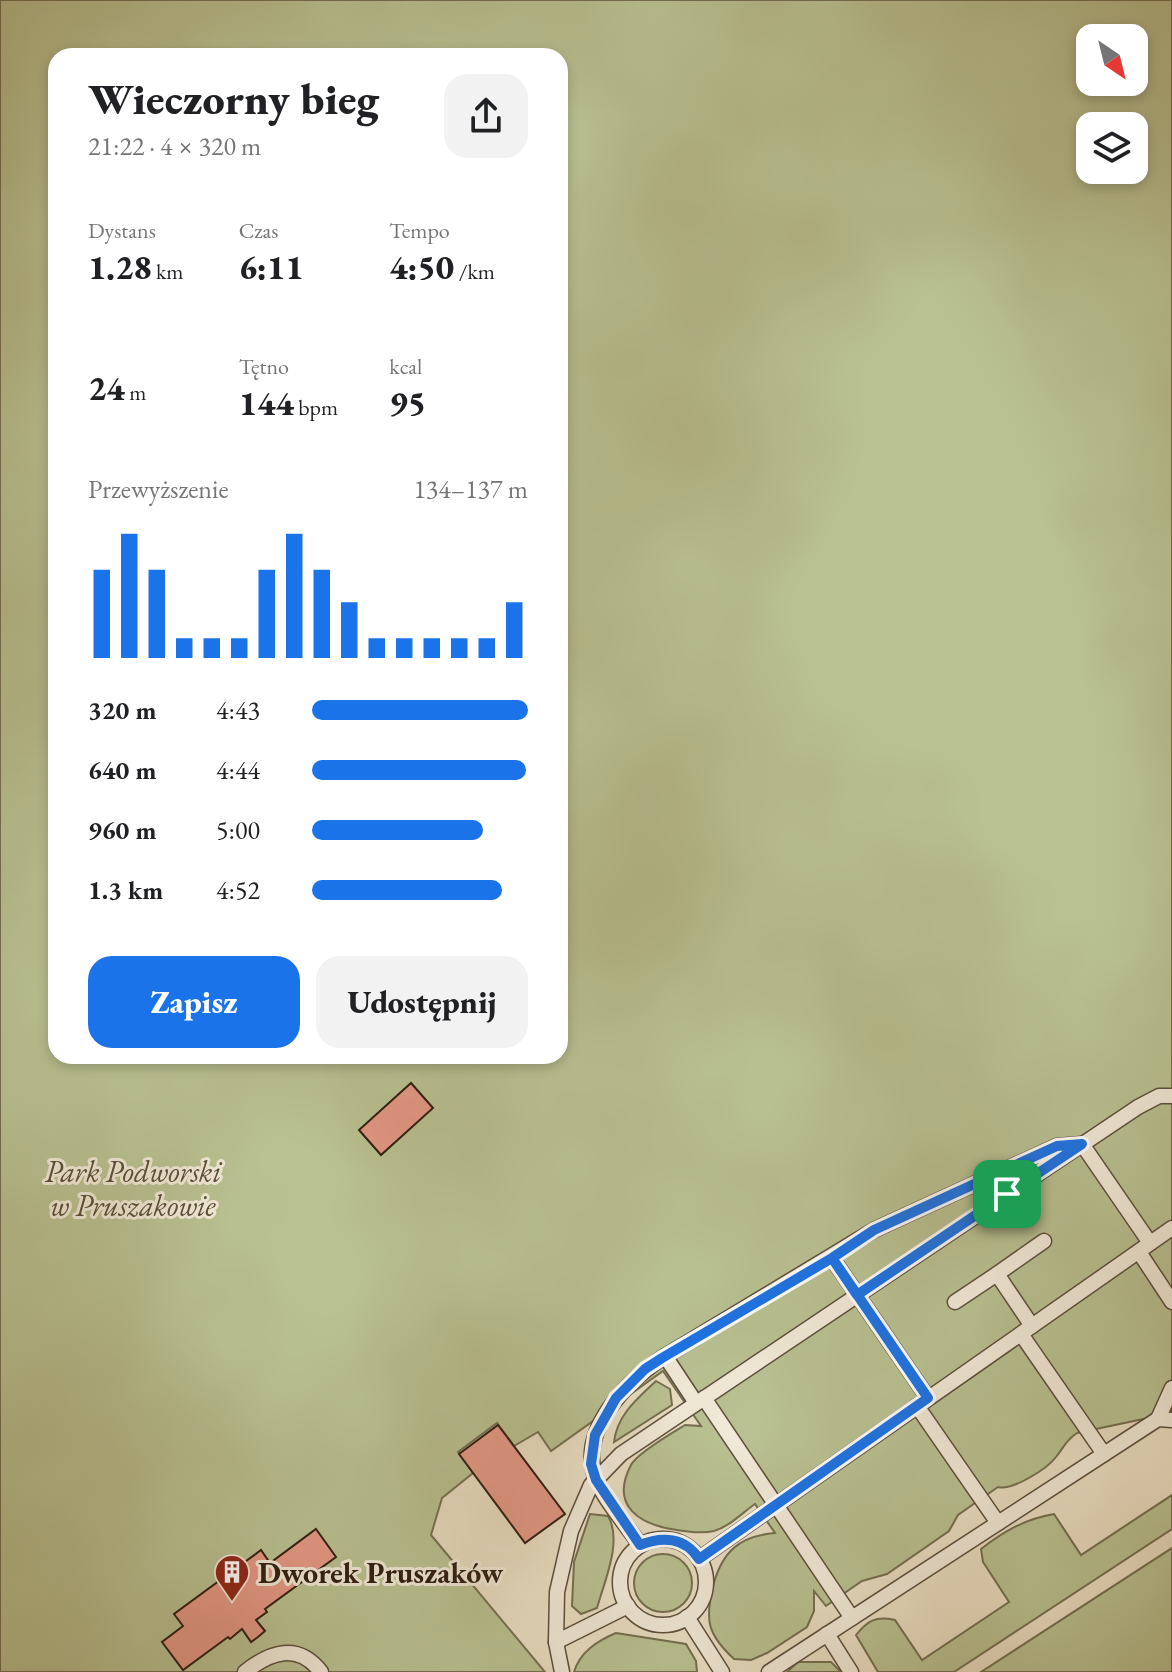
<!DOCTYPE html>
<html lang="pl">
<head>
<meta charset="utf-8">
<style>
  body { margin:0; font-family:"EB Garamond",serif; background:#f2f2f2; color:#202124; height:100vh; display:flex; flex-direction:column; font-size:30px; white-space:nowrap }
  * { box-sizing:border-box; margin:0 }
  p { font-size:26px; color:#757577 }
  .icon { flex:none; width:44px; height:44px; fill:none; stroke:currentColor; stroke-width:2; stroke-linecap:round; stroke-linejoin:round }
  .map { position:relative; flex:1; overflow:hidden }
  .side { position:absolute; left:48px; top:48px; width:520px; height:1016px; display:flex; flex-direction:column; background:#fff; border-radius:24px; box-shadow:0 4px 12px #0003 }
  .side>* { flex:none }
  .needle { width:52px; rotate:145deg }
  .tools { position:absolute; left:1076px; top:24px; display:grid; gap:16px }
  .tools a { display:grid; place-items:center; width:72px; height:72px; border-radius:16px; background:#fff; box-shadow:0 4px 12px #0003; font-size:40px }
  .pin { position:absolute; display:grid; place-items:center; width:68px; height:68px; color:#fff; margin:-34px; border-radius:16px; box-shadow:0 4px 12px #0006 }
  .round { display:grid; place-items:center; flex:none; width:84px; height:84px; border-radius:24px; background:#f2f2f2 }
  .summary { display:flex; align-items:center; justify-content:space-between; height:136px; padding:0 40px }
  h1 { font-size:44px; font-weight:800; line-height:60px }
  .metrics { display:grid; grid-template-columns:repeat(3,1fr); gap:12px; height:136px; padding:8px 40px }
  .metrics div { display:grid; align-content:center }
  .metrics b { font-size:34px; font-weight:800 }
  .metrics small { font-size:22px; font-weight:400 }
  .metrics p { font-size:22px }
  .chart { height:224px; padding:16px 40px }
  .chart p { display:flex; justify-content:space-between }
  .chart svg { width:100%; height:144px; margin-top:8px; stroke:#1a73e8; stroke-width:6 }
  .button { display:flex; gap:16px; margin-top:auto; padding:16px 40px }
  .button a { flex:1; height:92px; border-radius:24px; background:#1a73e8; color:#fff; font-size:32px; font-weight:800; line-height:92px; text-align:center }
  .button a+a { background:#f2f2f2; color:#202124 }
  ul { padding:0 40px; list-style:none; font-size:26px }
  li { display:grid; grid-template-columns:128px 96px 1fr; align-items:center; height:60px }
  li i { height:20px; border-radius:10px; background:#1a73e8 }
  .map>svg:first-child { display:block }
  .green { fill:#b9c192; stroke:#746f51; stroke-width:2; fill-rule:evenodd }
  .building { fill:#e49886; stroke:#2e1d10; stroke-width:2 }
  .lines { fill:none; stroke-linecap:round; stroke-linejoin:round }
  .service-casing { stroke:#5d4e3d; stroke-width:17 }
  .service { stroke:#f1ead8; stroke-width:14 }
  .route-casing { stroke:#fff; stroke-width:16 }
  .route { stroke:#1a73e8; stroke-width:10 }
  .labels { text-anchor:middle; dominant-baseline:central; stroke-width:6; stroke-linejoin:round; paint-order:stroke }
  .park-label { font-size:30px; font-style:italic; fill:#584e37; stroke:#f1ead8 }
  .poi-label { font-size:30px; font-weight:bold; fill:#2e1d10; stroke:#f1ead8; text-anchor:start }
</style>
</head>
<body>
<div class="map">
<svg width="1172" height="1672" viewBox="0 0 1172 1672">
  <rect width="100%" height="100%" fill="#e9dfc3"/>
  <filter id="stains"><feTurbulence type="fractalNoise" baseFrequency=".0025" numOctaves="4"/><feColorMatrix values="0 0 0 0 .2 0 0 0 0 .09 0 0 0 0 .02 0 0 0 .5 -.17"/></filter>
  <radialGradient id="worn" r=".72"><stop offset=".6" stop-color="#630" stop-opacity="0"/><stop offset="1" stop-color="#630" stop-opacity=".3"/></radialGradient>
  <g class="green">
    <path d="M0 0H1172V1413L1077 1433C1066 1440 1064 1447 1056 1457 1047 1469 1012 1491 998 1487L958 1515 949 1531 887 1574 862 1581 826 1606 814 1591V1611L807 1627 767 1653 751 1660 734 1659C707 1634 705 1620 713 1586 722 1552 739 1536 775 1533L755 1504C742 1513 730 1526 714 1531 702 1534 689 1532 677 1530 641 1525 609 1507 631 1465 637 1453 672 1433 685 1425L701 1426 663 1371 551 1451 538 1432 514 1446 497 1423 458 1452 473 1473 442 1498 431 1535 545 1672H0ZM1090 38H1134V82H1090ZM56 56H560V1056H56ZM1090 126H1134V170H1090Z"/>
    <path d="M656 1381 670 1389 672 1405 614 1442C617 1415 637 1399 656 1381Z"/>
    <path d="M1172 1495V1529L954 1672H878L856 1635C868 1620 876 1616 895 1620L922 1660 1009 1602 983 1562 981 1549C1004 1531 1025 1519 1054 1514L1081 1555Z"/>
    <path d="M590 1514 608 1516C623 1541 604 1582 597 1608L581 1614 572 1606 574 1562Z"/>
    <path d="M1172 1548V1672H981Z"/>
    <circle cx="663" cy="1583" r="29"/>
    <path d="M616 1633 686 1644 696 1661 697 1672H574C580 1652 597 1641 616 1633Z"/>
    <path d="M798 1662H831L841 1672H787Z"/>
  </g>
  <g class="building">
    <path d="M411 1083 433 1108 381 1155 359 1130Z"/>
    <path d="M498 1425 565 1514 525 1543 459 1454Z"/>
    <path d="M316 1529 336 1557 265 1609 267 1612 256 1620 265 1631 258 1637 251 1642 242 1629 230 1639 228 1637 183 1670 162 1642 183 1626 174 1614 261 1550 270 1563Z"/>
  </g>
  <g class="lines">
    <g class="service-casing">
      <g id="service">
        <path d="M1139 1252 1172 1302"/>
        <path d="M832 1258 928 1398"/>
        <path d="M955 1302 997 1274"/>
        <path d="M1032 1326 997 1274 1044 1241"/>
        <path d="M1021 1334 1104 1454"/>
        <path d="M665 1356 696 1403"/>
        <path d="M704 1398 852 1618"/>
        <path d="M917 1406 998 1523"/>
        <path d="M1158 1419 1172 1388"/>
        <circle cx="663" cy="1582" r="43"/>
        <path d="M640 1545C627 1525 602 1498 595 1476 579 1429 627 1382 662 1358L874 1230 1057 1146 1082 1144 1150 1243"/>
        <path d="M699 1559 1172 1228"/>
        <path d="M687 1617 722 1672"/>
        <path d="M827 1634 851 1672"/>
        <path d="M556 1642 628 1606"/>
        <path d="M245 1672C270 1652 298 1642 321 1672"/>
        <path d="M562 1672 556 1642 557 1592 571 1531 591 1485 621 1454 1138 1107 1159 1096H1172"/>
        <path d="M769 1672 1158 1419 1172 1420"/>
      </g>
    </g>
    <use href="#service" class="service"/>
  </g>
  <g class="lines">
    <g class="route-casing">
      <path id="route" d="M1007 1194 857 1295 832 1258 662 1358 645 1369 616 1398 595 1435 591 1464 596 1480 640 1545C662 1536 685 1537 699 1559L928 1398 832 1258 874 1230 1057 1146 1082 1144 1007 1194"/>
    </g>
    <use href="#route" class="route"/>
  </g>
  <defs>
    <g id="building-pin" transform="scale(1.8)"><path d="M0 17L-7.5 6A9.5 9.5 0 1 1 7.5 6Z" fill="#8f2418" stroke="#f1ead8"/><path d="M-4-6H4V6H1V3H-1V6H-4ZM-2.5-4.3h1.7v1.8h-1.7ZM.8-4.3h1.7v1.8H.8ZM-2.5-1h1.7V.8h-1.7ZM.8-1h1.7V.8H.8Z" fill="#fff"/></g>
  </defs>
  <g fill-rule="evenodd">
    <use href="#building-pin" x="232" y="1572"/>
  </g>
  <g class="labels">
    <g class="park-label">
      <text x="133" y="1171">Park Podworski<tspan x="133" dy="34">w Pruszakowie</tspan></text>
    </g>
    <g class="poi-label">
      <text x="258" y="1572">Dworek Pruszaków</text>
    </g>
  </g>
  <rect width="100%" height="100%" filter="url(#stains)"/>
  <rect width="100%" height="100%" fill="url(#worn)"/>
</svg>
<div class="tools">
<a><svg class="needle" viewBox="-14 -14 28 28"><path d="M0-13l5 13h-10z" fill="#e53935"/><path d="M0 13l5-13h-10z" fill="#757577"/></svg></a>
<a><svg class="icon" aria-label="layers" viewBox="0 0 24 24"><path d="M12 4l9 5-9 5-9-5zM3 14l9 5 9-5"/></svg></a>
</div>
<div class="pin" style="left:1007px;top:1194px;background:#1e9e55"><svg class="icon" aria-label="arrive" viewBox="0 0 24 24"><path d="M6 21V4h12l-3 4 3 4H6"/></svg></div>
<section class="side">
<div class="summary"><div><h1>Wieczorny bieg</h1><p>21:22 · 4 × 320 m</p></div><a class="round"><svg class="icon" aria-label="share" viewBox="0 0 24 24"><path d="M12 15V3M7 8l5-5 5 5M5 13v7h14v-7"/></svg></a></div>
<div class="metrics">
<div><p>Dystans</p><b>1.28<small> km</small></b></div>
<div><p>Czas</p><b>6:11</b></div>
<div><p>Tempo</p><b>4:50<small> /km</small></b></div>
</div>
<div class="metrics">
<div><b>24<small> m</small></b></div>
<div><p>Tętno</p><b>144<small> bpm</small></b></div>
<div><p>kcal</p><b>95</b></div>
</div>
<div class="chart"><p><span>Przewyższenie</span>134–137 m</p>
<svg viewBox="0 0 160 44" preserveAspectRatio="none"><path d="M5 44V17M15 44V6M25 44V17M35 44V38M45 44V38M55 44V38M65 44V17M75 44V6M85 44V17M95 44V27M105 44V38M115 44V38M125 44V38M135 44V38M145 44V38M155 44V27"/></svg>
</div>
<ul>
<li><b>320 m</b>4:43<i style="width:100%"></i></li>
<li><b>640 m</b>4:44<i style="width:99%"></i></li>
<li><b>960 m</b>5:00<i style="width:79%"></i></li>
<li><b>1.3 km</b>4:52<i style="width:88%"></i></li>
</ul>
<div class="button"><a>Zapisz</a><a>Udostępnij</a></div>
</section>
</div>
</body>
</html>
